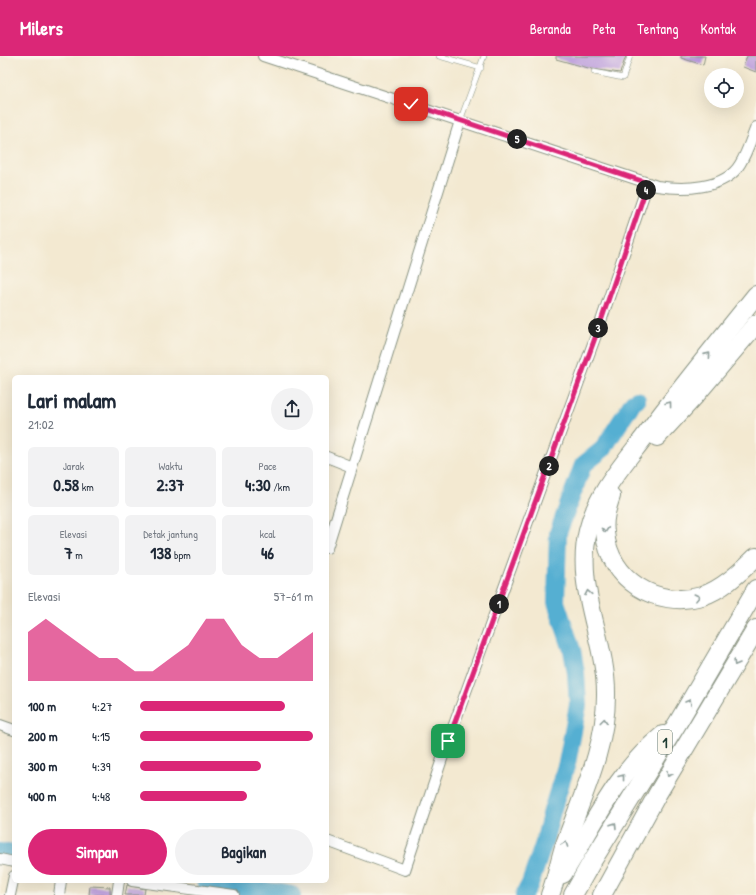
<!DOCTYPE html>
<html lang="id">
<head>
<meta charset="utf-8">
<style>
  body { margin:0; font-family:"Patrick Hand",sans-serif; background:#f2f2f3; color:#1f2937; height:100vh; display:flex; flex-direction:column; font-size:15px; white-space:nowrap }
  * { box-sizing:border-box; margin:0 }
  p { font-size:13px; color:#747a83 }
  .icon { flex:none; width:22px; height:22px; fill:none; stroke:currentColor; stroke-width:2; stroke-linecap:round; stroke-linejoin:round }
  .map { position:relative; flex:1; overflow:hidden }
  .panel { position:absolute; left:12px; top:319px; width:317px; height:508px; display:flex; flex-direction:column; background:#fff; border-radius:6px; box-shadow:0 4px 16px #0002 }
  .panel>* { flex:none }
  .tools { position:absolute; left:704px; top:12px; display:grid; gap:8px }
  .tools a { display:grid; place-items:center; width:40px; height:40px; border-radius:50%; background:#fff; box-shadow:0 4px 16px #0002; font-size:20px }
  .pin { position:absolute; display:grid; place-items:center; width:34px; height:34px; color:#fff; margin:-17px; border-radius:8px; box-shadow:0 2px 6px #0006 }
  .km { position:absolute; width:20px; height:20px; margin:-10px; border-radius:50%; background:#222; color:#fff; font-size:11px; line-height:20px; text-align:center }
  .round { display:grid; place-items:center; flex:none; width:42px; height:42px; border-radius:21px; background:#f2f2f3 }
  .headline { display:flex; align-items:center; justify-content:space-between; height:68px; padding:0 16px }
  h1 { font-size:22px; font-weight:700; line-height:30px }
  .figures { display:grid; grid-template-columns:repeat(3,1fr); gap:6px; height:68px; padding:4px 16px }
  .figures div { display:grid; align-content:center; border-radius:6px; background:#f2f2f3; text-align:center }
  .figures b { font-size:17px; font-weight:700 }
  .figures small { font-size:11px; font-weight:400 }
  .figures p { font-size:11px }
  .chart { height:112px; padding:8px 16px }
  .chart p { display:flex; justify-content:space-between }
  .chart svg { width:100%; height:72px; margin-top:4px; fill:#db2777; opacity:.7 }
  .action { display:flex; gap:8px; margin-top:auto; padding:8px 16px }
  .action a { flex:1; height:46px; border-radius:24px; background:#db2777; color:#fff; font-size:16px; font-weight:700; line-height:46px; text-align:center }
  .action a+a { background:#f2f2f3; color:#1f2937 }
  ul { padding:0 16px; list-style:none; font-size:13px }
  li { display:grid; grid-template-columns:64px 48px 1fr; align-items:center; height:30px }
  li i { height:10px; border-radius:5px; background:#db2777 }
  header { display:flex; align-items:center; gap:24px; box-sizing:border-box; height:56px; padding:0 20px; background:#db2777; color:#fff }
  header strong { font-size:19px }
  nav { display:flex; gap:22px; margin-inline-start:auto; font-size:14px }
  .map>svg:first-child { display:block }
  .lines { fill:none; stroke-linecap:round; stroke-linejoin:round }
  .river { stroke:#54afd2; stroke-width:18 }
  .building { fill:#b694da }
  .lane-casing { stroke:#899382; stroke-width:6 }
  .street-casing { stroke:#899382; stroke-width:12 }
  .highway-casing { stroke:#899382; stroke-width:20 }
  .lane { stroke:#fff; stroke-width:5 }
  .street { stroke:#fff; stroke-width:10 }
  .highway { stroke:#fff; stroke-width:18 }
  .oneway { stroke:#8f9e9a }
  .route-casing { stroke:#fff; stroke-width:8 }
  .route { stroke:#db2777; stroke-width:5 }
  .labels { text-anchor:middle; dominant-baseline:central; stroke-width:3; stroke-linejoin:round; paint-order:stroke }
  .shield { fill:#fbf7ec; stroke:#61756b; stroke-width:1 }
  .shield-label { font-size:14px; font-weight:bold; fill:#1f3d34 }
</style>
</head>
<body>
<header>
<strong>Milers</strong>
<nav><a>Beranda</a><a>Peta</a><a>Tentang</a><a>Kontak</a></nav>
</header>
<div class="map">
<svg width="756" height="839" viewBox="0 0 756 839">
  <rect width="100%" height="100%" fill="#fbf7ec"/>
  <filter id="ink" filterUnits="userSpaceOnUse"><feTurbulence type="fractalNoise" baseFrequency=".025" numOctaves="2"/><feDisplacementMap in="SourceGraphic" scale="8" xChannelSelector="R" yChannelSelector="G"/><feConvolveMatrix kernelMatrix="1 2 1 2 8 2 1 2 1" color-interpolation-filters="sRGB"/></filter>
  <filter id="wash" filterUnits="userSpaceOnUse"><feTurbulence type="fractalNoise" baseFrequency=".012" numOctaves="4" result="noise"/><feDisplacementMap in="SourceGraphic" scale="16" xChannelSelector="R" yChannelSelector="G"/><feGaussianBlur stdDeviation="0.9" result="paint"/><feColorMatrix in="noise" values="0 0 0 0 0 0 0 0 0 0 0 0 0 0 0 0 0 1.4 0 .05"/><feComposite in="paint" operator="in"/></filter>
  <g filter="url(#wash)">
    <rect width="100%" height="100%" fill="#f3e9d1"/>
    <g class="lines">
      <g class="river">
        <path d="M0 796 14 798"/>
        <path d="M205 825 292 839"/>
        <path d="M524 839 530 828 544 787 552 755 567 707 578 649 576 617 572 594 556 546 558 477 583 409 603 393 633 346 637 344"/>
      </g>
    </g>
    <g id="blocks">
      <g class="building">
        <path d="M556 0H626L620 17 592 13 556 3Z"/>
        <path d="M681 0H705L703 9 681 2Z"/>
        <path d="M747 0H756V16L743 11Z"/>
        <path d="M127 829 145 833 144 839H125Z"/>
        <path d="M90 830 110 831V839H89Z"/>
      </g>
    </g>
  </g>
  <g filter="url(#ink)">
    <use href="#blocks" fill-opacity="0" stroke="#899382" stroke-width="1"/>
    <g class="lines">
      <g class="lane-casing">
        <g id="lane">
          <path d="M439 0 481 12"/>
          <path d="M594 16 623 22 630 0"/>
          <path d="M460 65 484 0"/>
        </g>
      </g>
      <g class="street-casing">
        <g id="street">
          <path d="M263 0 657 130C682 134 725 134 740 108 747 97 751 83 756 71"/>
          <path d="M327 401 352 411"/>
          <path d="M327 492 460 65"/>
          <path d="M0 669 14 674"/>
          <path d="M327 785 405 814 448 685 599 271 648 127"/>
          <path d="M0 803 14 806"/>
          <path d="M132 825 234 839"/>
          <path d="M10 839 14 820"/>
          <path d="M59 839 61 825"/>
          <path d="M117 839 119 825"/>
        </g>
      </g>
      <g class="highway-casing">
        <g id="highway">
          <path d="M657 381 694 341 756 268"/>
          <path d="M611 440C607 452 603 464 605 476 609 524 657 553 702 540 723 533 740 516 756 501"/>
          <path d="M563 818C595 767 614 719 663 679"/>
          <path d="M550 839C556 823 559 807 564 791 581 742 606 693 606 640 607 584 574 532 588 475 597 436 625 407 648 376 683 329 720 284 756 239"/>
          <path d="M573 839 591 807 677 668 756 533"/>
          <path d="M602 839 658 737 756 573"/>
        </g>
      </g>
      <use href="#lane" class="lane"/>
      <use href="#street" class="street"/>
      <use href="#highway" class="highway"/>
    </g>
    <defs><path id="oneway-chevron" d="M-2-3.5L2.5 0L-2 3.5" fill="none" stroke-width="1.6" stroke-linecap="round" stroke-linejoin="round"/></defs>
    <g class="oneway">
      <use href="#oneway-chevron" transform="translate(708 299) rotate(-51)"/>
      <use href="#oneway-chevron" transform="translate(669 348) rotate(-53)"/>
      <use href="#oneway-chevron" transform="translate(605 474) rotate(86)"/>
      <use href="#oneway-chevron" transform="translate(588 537) rotate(-101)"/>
      <use href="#oneway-chevron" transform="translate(697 541) rotate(-14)"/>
      <use href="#oneway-chevron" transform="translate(736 607) rotate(121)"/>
      <use href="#oneway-chevron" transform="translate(689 646) rotate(-60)"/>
      <use href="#oneway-chevron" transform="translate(604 665) rotate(-83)"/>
      <use href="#oneway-chevron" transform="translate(669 718) rotate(121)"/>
      <use href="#oneway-chevron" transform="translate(622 721) rotate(-52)"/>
      <use href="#oneway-chevron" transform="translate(614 769) rotate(-58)"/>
      <use href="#oneway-chevron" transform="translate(565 788) rotate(-70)"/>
    </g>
  </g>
  <g class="lines" filter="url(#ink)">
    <g class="route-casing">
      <path id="route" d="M411 48 648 127 599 271 448 685"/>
    </g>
    <use href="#route" class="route"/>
  </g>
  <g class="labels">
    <rect class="shield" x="658" y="674" width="14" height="24" rx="3"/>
    <g class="shield-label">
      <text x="665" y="686">1</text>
    </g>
  </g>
</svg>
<div class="tools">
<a><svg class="icon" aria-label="locate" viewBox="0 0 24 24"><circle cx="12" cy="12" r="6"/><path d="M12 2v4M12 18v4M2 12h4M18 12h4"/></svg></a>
</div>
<div class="pin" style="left:448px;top:685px;background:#1e9e55"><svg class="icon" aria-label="arrive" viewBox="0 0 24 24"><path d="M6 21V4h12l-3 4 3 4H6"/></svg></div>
<div class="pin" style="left:411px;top:48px;background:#d93025"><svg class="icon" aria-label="check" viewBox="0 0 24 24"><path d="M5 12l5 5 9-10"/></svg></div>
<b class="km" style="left:499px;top:548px">1</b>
<b class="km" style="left:549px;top:410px">2</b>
<b class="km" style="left:598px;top:272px">3</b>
<b class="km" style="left:646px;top:134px">4</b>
<b class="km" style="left:517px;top:83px">5</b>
<section class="panel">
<div class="headline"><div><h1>Lari malam</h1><p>21:02</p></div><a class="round"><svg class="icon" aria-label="share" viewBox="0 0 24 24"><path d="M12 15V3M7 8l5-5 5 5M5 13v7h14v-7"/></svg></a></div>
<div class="figures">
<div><p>Jarak</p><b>0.58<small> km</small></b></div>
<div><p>Waktu</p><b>2:37</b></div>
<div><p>Pace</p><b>4:30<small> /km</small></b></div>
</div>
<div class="figures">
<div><p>Elevasi</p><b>7<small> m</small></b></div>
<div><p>Detak jantung</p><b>138<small> bpm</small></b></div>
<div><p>kcal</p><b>46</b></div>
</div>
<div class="chart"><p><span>Elevasi</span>57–61 m</p>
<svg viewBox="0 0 160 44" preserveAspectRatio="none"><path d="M0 44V14L10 6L20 14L30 22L40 30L50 30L60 38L70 38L80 30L90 22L100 6L110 6L120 22L130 30L140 30L150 22L160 14V44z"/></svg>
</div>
<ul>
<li><b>100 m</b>4:27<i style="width:84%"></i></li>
<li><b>200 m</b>4:15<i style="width:100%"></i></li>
<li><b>300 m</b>4:39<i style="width:70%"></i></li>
<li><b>400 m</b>4:48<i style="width:62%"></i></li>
</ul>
<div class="action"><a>Simpan</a><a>Bagikan</a></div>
</section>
</div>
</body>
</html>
